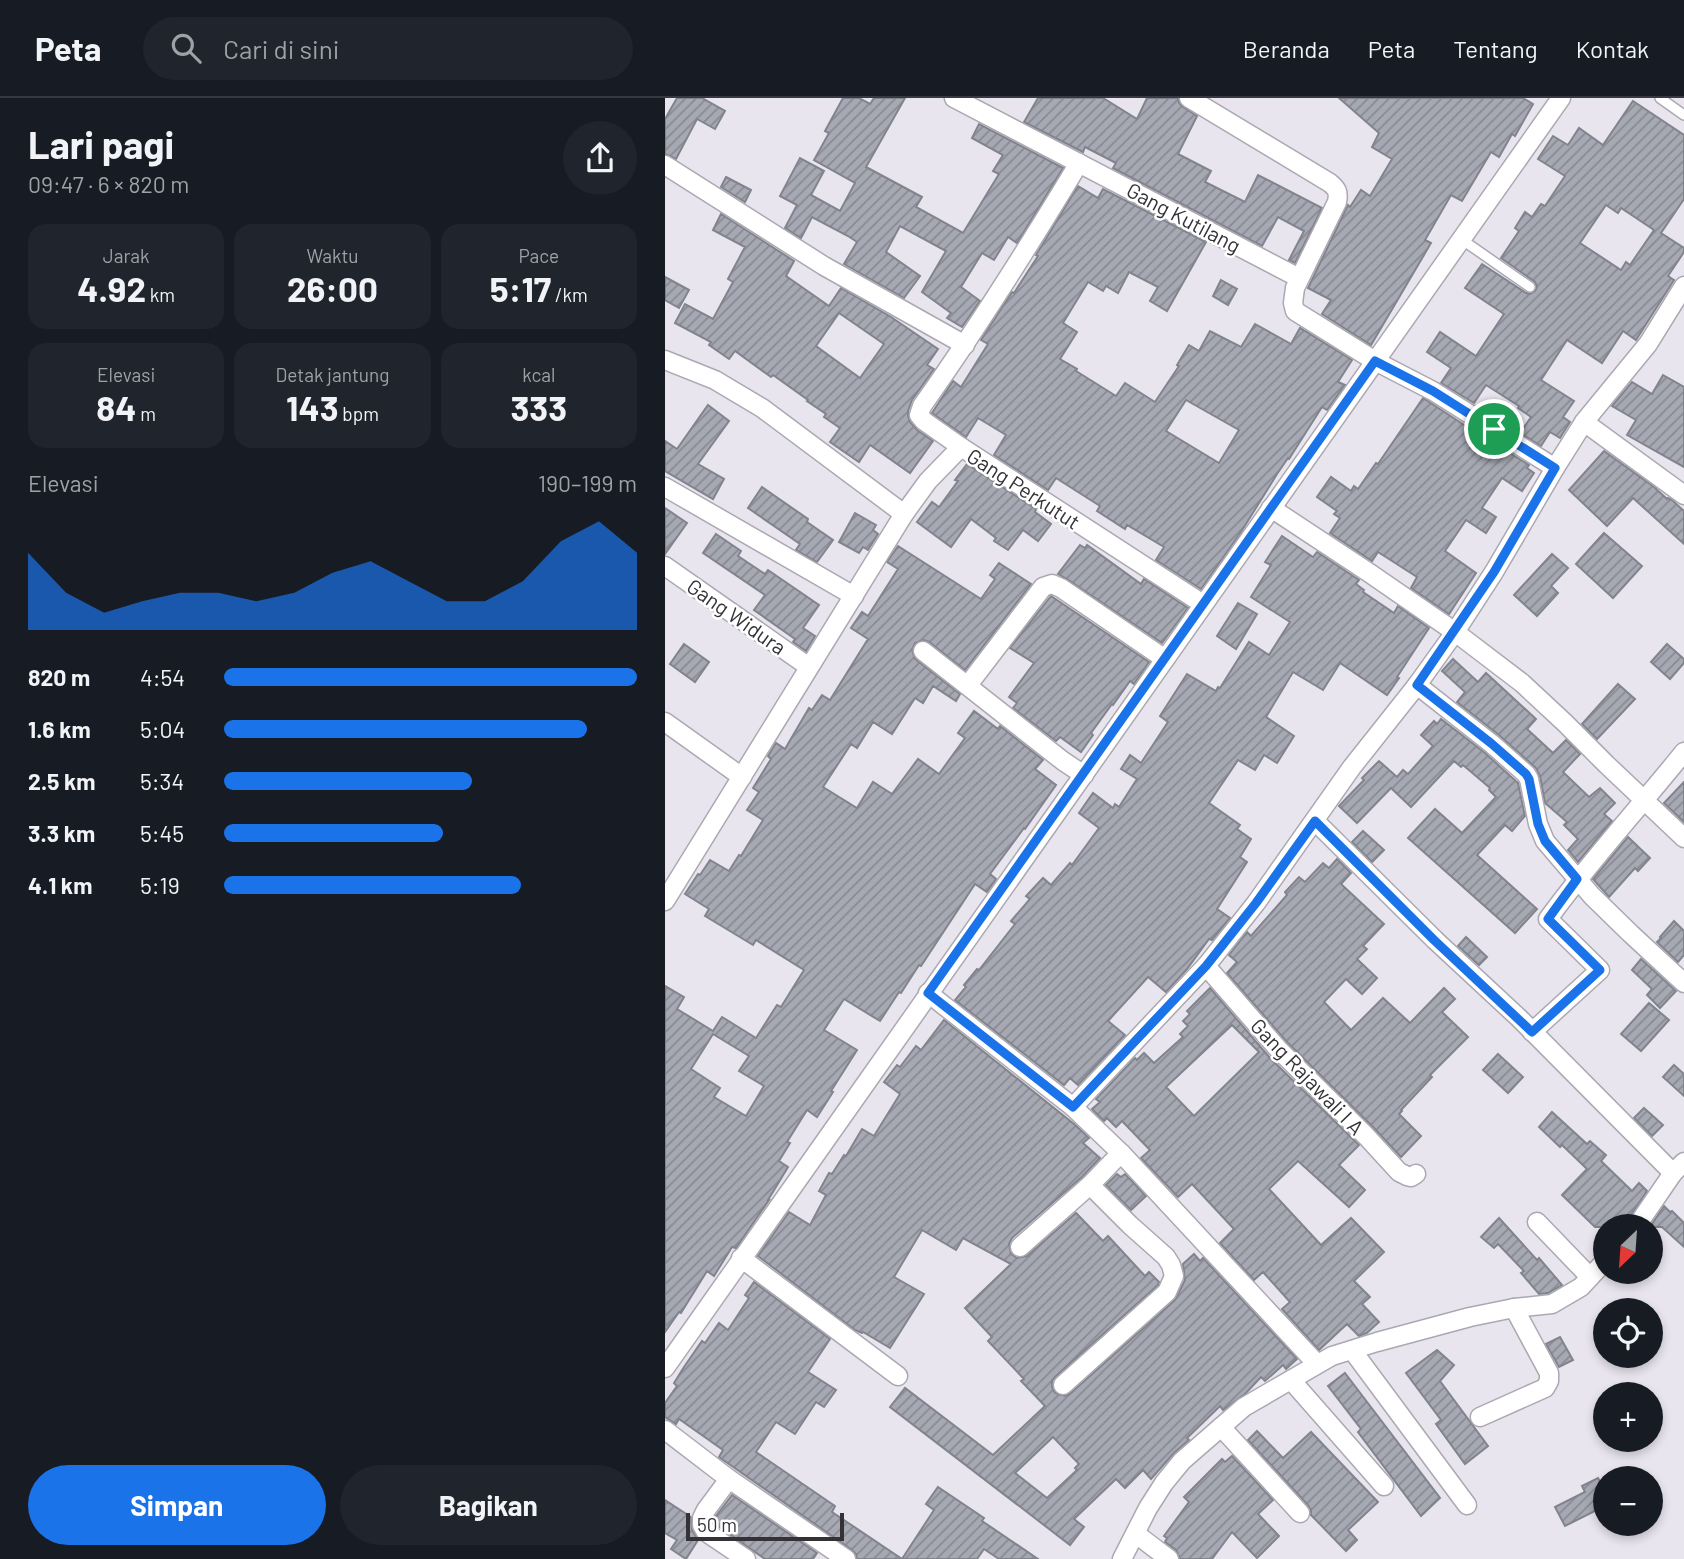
<!DOCTYPE html>
<html lang="id">
<head>
<meta charset="utf-8">
<style>
  body { margin:0; font-family:Barlow,sans-serif; background:#20242c; color:#f1f3f6; height:100vh; display:flex; flex-direction:column; font-size:26px; white-space:nowrap }
  * { box-sizing:border-box; margin:0 }
  p { font-size:23px; color:#9ea1a6 }
  .icon { flex:none; width:38px; height:38px; fill:none; stroke:currentColor; stroke-width:2; stroke-linecap:round; stroke-linejoin:round }
  .map { position:relative; flex:1; overflow:hidden }
  .details { display:flex; flex-direction:column; background:#171b24; width:665px }
  .details>* { flex:none }
  .needle { width:46px; rotate:205deg }
  .buttons { position:absolute; left:928px; top:1116px; display:grid; gap:14px }
  .buttons a { display:grid; place-items:center; width:70px; height:70px; border-radius:50%; background:#171b24; box-shadow:0 4px 10px #0003; font-size:35px }
  .scale { position:absolute; left:21px; bottom:18px; width:158px; box-sizing:border-box; padding-left:7px; border:4px solid #343236; border-top:0; font-size:19px; line-height:24px; white-space:nowrap; color:#343236; -webkit-text-stroke:5px #fff; paint-order:stroke }
  .pin { position:absolute; display:grid; place-items:center; width:60px; height:60px; color:#fff; margin:-30px; border:4px solid #fff; border-radius:50%; box-shadow:0 2px 7px #0007 }
  .round { display:grid; place-items:center; flex:none; width:74px; height:74px; border-radius:37px; background:#20242c }
  .overview { display:flex; align-items:center; justify-content:space-between; height:119px; padding:0 28px }
  h1 { font-size:38px; font-weight:700; line-height:52px }
  .metrics { display:grid; grid-template-columns:repeat(3,1fr); gap:10px; height:119px; padding:7px 28px }
  .metrics div { display:grid; align-content:center; border-radius:18px; background:#20242c; text-align:center }
  .metrics b { font-size:35px; font-weight:700 }
  .metrics small { font-size:19px; font-weight:400 }
  .metrics p { font-size:19px }
  .chart { height:196px; padding:14px 28px }
  .chart p { display:flex; justify-content:space-between }
  .chart svg { width:100%; height:126px; margin-top:7px; fill:#1a73e8; opacity:.7 }
  .primary-button { display:flex; gap:14px; margin-top:auto; padding:14px 28px }
  .primary-button a { flex:1; height:80px; border-radius:42px; background:#1a73e8; color:#fff; font-size:28px; font-weight:700; line-height:80px; text-align:center }
  .primary-button a+a { background:#20242c; color:#f1f3f6 }
  ul { padding:0 28px; list-style:none; font-size:23px }
  li { display:grid; grid-template-columns:112px 84px 1fr; align-items:center; height:52px }
  li i { height:18px; border-radius:9px; background:#1a73e8 }
  header { display:flex; align-items:center; gap:42px; box-sizing:border-box; height:98px; padding:0 35px; background:#171b24; border-bottom:2px solid #363941 }
  header strong { font-size:33px }
  nav { display:flex; gap:38px; margin-inline-start:auto; font-size:24px }
  .search { width:490px; height:63px; background:#20242c; display:flex; align-items:center; gap:18px; box-sizing:border-box; padding:0 24px; border-radius:38px; color:#9ea1a6; font-size:26px }
  main { display:flex; flex:1; min-height:0 }
  .map>svg:first-child { display:block }
  .building { fill:url(#building-hatch); stroke:#81848d; stroke-width:2; fill-rule:evenodd }
  .lines { fill:none; stroke-linecap:round; stroke-linejoin:round }
  .service-casing { stroke:#aca8b2; stroke-width:12 }
  .minor-casing { stroke:#aca8b2; stroke-width:21 }
  .service { stroke:#fff; stroke-width:9 }
  .minor { stroke:#fff; stroke-width:18 }
  .route-casing { stroke:#fff; stroke-width:14 }
  .route { stroke:#1a73e8; stroke-width:9 }
  .labels { text-anchor:middle; dominant-baseline:central; stroke-width:5; stroke-linejoin:round; paint-order:stroke }
  .street-label { font-size:21px; fill:#343236; stroke:#fff }
</style>
</head>
<body>
<header>
<strong>Peta</strong>
<div class="search"><svg class="icon" aria-label="search" viewBox="0 0 24 24"><circle cx="10" cy="10" r="6"/><path d="M15 15l6 6"/></svg>Cari di sini</div>
<nav><a>Beranda</a><a>Peta</a><a>Tentang</a><a>Kontak</a></nav>
</header>
<main>
<section class="details">
<div class="overview"><div><h1>Lari pagi</h1><p>09:47 · 6 × 820 m</p></div><a class="round"><svg class="icon" aria-label="share" viewBox="0 0 24 24"><path d="M12 15V3M7 8l5-5 5 5M5 13v7h14v-7"/></svg></a></div>
<div class="metrics">
<div><p>Jarak</p><b>4.92<small> km</small></b></div>
<div><p>Waktu</p><b>26:00</b></div>
<div><p>Pace</p><b>5:17<small> /km</small></b></div>
</div>
<div class="metrics">
<div><p>Elevasi</p><b>84<small> m</small></b></div>
<div><p>Detak jantung</p><b>143<small> bpm</small></b></div>
<div><p>kcal</p><b>333</b></div>
</div>
<div class="chart"><p><span>Elevasi</span>190–199 m</p>
<svg viewBox="0 0 160 44" preserveAspectRatio="none"><path d="M0 44V17L10 31L20 38L30 34L40 31L50 31L60 34L70 31L80 24L90 20L100 27L110 34L120 34L130 27L140 13L150 6L160 17V44z"/></svg>
</div>
<ul>
<li><b>820 m</b>4:54<i style="width:100%"></i></li>
<li><b>1.6 km</b>5:04<i style="width:88%"></i></li>
<li><b>2.5 km</b>5:34<i style="width:60%"></i></li>
<li><b>3.3 km</b>5:45<i style="width:53%"></i></li>
<li><b>4.1 km</b>5:19<i style="width:72%"></i></li>
</ul>
<div class="primary-button"><a>Simpan</a><a>Bagikan</a></div>
</section>
<div class="map">
<svg width="1019" height="1461" viewBox="0 0 1019 1461">
  <defs>
    <pattern id="building-hatch" width="6" height="6" patternUnits="userSpaceOnUse" patternTransform="scale(1.75)"><rect width="6" height="6" fill="#a6a9b3"/><path d="M-1 1l2-2M0 6l6-6M5 7l2-2" fill="none" stroke="#888a92"/></pattern>
  </defs>
  <rect width="100%" height="100%" fill="#e9e5ef"/>
  <g class="building">
    <path d="M12 0H37L60 13 50 31 32 21 11 61 0 56V21Z"/>
    <path d="M178 0H194L205 6 209 0H240L201 69 257 99 251 109 298 135 334 76 328 73 338 57 307 40 314 26 398 70 352 145 343 139 329 162 317 155 296 189 315 203 297 229 282 220 286 215 257 194 281 153 235 128 221 154 255 178 239 200 179 166 192 144 183 138 147 119 136 140 120 130 132 107 115 98 135 60 159 73 146 97 175 113 190 85 149 62 164 35 160 33Z"/>
    <path d="M373 0H438L472 21 482 0H513L514 5 518 9 532 18 513 56 546 73 540 84 580 104 593 77 657 110 630 165 624 162 639 133 613 119 597 148 448 70 451 65 420 49 418 54 359 24Z"/>
    <path d="M674 0H858L868 6 850 38 847 36 834 59 826 54 797 103 786 97 760 142 766 145 706 247 657 216 666 202 643 190 683 107 685 109 696 92 705 98 727 61 707 49 714 35Z"/>
    <path d="M968 3 1019 37V101L996 135 1019 150V154L1003 178 1009 182 971 242 958 233 937 265 902 242 876 282 909 303 898 319 905 324 895 340 885 334 876 348 855 335 866 319 853 310 854 308 821 287 809 305 776 285 786 270 762 254 775 234 811 258 839 216 800 190 817 166 861 195 865 196 870 193 872 189 870 184 836 160 854 133 850 130 860 114 867 119 876 106 880 108 900 78 873 61 888 38 903 47 914 30 938 47ZM941 107 953 115 956 110 989 132 965 167 961 164 956 172 915 145Z"/>
    <path d="M61 79 86 92 80 104 56 89Z"/>
    <path d="M413 88 433 100 438 91 541 144 502 213 485 203 493 189 464 174 453 195 441 188 438 193 423 184 398 225 412 234 395 261 412 271 411 273 451 298 460 285 490 304 514 268 512 267 524 247 534 253 545 233 576 249 590 226 626 246 635 230 687 262 673 284 680 287 662 312 657 309 624 361 623 360 612 376 576 434 536 491 491 462 499 449 462 427 460 431 432 413 435 408 391 380 383 392 329 357 341 337 313 320 301 339 267 315 288 283 296 289 323 246 316 242 347 194 349 195 373 158 371 157ZM521 302 574 332 554 365 501 333Z"/>
    <path d="M56 116 129 163 121 178 164 208 176 190 226 219 273 251 262 267 269 271 247 302 243 313V318L245 324 252 332 268 343 245 375 205 347 194 364 165 344 175 330 159 319 161 316 142 303 143 302 108 277 106 279 70 253 64 261 44 247 46 244 10 225 20 206 48 221 68 184 63 181 80 149 48 132ZM174 215 219 246 195 280 151 248Z"/>
    <path d="M0 179 24 192 14 210 0 202Z"/>
    <path d="M556 182 572 191 563 207 548 198Z"/>
    <path d="M998 277 1019 289V369L962 337 971 322 947 308 967 284 987 296Z"/>
    <path d="M758 300 842 355 843 354 864 367 862 370 869 375 857 393 837 380 817 410 831 419 821 435 801 422 780 453 811 475 784 516 746 490 752 479 713 454 707 463 665 435 675 420 669 416 672 413 652 399 666 379 686 393 689 388 693 391 711 365 713 366Z"/>
    <path d="M43 307 64 323 33 366 59 381 48 401 0 373V343L12 351Z"/>
    <path d="M939 353 989 389 1002 401 1003 400 1007 402 1019 413V446L968 400 942 428 904 392Z"/>
    <path d="M302 366 371 411 370 414 386 426 373 443 358 432 343 452 329 443 331 440 306 421 286 449 252 424 267 404 274 409 293 383 290 382Z"/>
    <path d="M97 389 143 421 142 424 168 442 152 464 131 452 135 446 83 410Z"/>
    <path d="M0 410 22 425 0 456Z"/>
    <path d="M190 415 211 427 208 432 213 436 203 452 198 449 194 455 174 444Z"/>
    <path d="M939 435 977 468 948 500 911 466Z"/>
    <path d="M51 436 76 453 73 458 100 476 103 472 154 507 138 530 150 538 141 553 128 544 130 541 89 512 100 497 38 455Z"/>
    <path d="M617 438 648 459 652 454 694 482 691 486 699 492 698 494 729 515 733 508 764 530 732 579 734 580 722 597 675 565 658 592 628 574 601 619 629 638 612 665 599 657 590 672 573 662 544 705 575 727 572 731 586 741 575 759 582 764 552 811 565 820 547 842 544 841 522 871 501 894 483 879 443 923 460 937 413 987 405 980 399 987 290 902 301 889 299 887 312 871 314 872 350 826 346 823 365 801 361 798 378 780 386 787 405 765 407 767 434 730 414 715 428 695 448 710 450 706 454 709 472 681 456 671 465 657 476 665 503 624 495 618 522 576 551 593 553 589 555 590 584 544 604 557 625 524 586 499 606 467 600 464Z"/>
    <path d="M415 447 420 450 422 447 476 486 479 481 523 510 497 545 402 481 393 476Z"/>
    <path d="M233 448 316 501 330 481 325 477 334 465 366 486 300 572 264 544 259 542 250 545 247 552 250 561 295 596 291 603 268 588 258 605 250 600 227 636 208 624 192 650 186 646 158 689 192 710 208 684 227 696 253 661 274 676 300 640 293 635 309 613 333 631 335 628 378 662 370 671 391 687 360 731 359 730 325 776 331 781 322 794 310 786 256 868 254 867 236 895 234 894 215 923 179 901 159 932 192 952 166 993 168 994 152 1019 142 1012 122 1044 125 1045 114 1063 123 1069 103 1102H104L71 1150 67 1149 49 1178 42 1173 16 1215 14 1214 0 1234V888L19 899 12 911 48 933 57 919 91 940 112 907 116 909 139 872 91 842 88 847 40 818 44 811 20 796 33 776 35 777 45 762 64 773 74 757 76 758 98 722 82 712 94 694 88 690 106 661 103 658 111 645 120 651 144 610 147 612 157 597 165 602 203 541 186 530 197 514 203 518 233 471 222 464ZM48 936 84 958 74 973 99 988 81 1018 49 999 55 990 26 971Z"/>
    <path d="M887 456 903 470 886 488 893 495 872 518 849 497Z"/>
    <path d="M386 498 484 564 469 586 465 583 448 607 447 606 426 635 428 637 416 654 395 639 391 643 348 610 352 605 344 599 369 565 345 550Z"/>
    <path d="M573 505 592 516 571 551 552 538Z"/>
    <path d="M19 546 44 564 30 584 5 566Z"/>
    <path d="M1002 546 1019 561V565L1005 581 986 564Z"/>
    <path d="M788 561 813 584 821 575 871 621 862 631 888 655 901 642 915 656 898 674 924 699 935 690 950 705 939 716 947 723 913 764 903 752 913 741 899 727 902 724 880 705 875 678 871 670 834 637 792 604 800 594 777 573Z"/>
    <path d="M953 586 970 601 932 641 917 626Z"/>
    <path d="M776 621 820 655 853 685 860 718 847 733 840 727 812 757 872 811 850 835 743 740 770 711 797 735 831 699 824 692 825 690 798 667 796 669 789 663 746 709 726 690 692 725 674 708 699 682 697 680 714 663 732 679 738 672 743 676 768 648 756 637 769 623 772 626Z"/>
    <path d="M1019 684V724L999 705Z"/>
    <path d="M698 733 719 752 707 764 687 744Z"/>
    <path d="M963 739 985 760 973 773 970 770 944 799 928 781Z"/>
    <path d="M672 761 686 775 676 786 719 826 698 848 702 851 692 861 712 880 697 896 681 881 659 904 686 932 718 900 745 925 779 890 790 901 777 914 803 939 765 977 767 979 736 1012 737 1013 734 1016 756 1038 736 1059 709 1030 622 944 562 875 572 864 564 857 582 834 586 838 622 797 620 794 634 779 640 784 658 765 664 770Z"/>
    <path d="M1009 823 1019 833V857L1013 864 992 844 996 840 995 839Z"/>
    <path d="M801 839 822 859 814 867 793 848Z"/>
    <path d="M976 861 1011 893 995 910 982 897 987 891 967 872Z"/>
    <path d="M545 890 605 960 694 1047 674 1067 700 1092 684 1109 633 1063 604 1091 656 1147 686 1120 719 1154 689 1183 705 1199 697 1206 714 1224 702 1235 694 1238 682 1226 654 1252 617 1211 625 1204 598 1174 589 1182 555 1145 569 1131 527 1086 513 1099 476 1060 485 1052 457 1023 451 1029 442 1020 439 1023 427 1011 435 1004 431 1001 470 960 472 962 479 955 489 965 518 939 515 936 523 928 518 923 525 916 522 913ZM567 927 594 954 529 1018 501 989Z"/>
    <path d="M984 905 1004 922 976 953 956 936Z"/>
    <path d="M279 922 409 1026 424 1040 418 1045 435 1060 417 1079 347 1140 344 1146 346 1156 352 1160 362 1158 411 1115 438 1143 443 1138 480 1178 484 1174 494 1184 493 1187 390 1279 387 1283V1289L390 1295 400 1298 406 1295 510 1202 520 1182 518 1166 529 1156 535 1163 538 1160 632 1261 621 1271 618 1267 600 1283 596 1279 580 1296 558 1312 555 1308 522 1340 524 1342 509 1355 486 1381 478 1372 460 1390 451 1381 409 1421 419 1429 405 1447 225 1309 240 1290 328 1357 380 1308 356 1283 359 1281 323 1243 327 1239 300 1210 346 1166 298 1140 291 1152 257 1132 229 1179 259 1196 225 1250 198 1234 197 1235 190 1232 93 1158 124 1114 145 1127 161 1097 154 1093 164 1075 167 1076 179 1057 181 1058 197 1031 209 1038 235 996 219 984 232 967 235 969 251 948 256 952ZM388 1339 414 1366 410 1370 412 1372 382 1400 350 1375Z"/>
    <path d="M833 956 858 979 843 995 818 972Z"/>
    <path d="M1009 967 1019 976V998L998 979Z"/>
    <path d="M979 1010 998 1027 987 1038 969 1020Z"/>
    <path d="M887 1014 922 1046 925 1043 941 1057 936 1063 967 1093 974 1085 982 1093 962 1123 960 1129H930L897 1097 922 1071 897 1047 895 1049 874 1029Z"/>
    <path d="M452 1076 456 1079 460 1076 481 1098 466 1112 441 1087Z"/>
    <path d="M999 1108 1005 1114 1007 1113 1019 1125V1149L997 1129H985Z"/>
    <path d="M834 1120 872 1162 874 1160 897 1187 883 1195 874 1196 856 1175 859 1173 833 1146 829 1150 816 1139Z"/>
    <path d="M89 1184 165 1241 143 1274 171 1292 159 1309 151 1304 130 1336 111 1324 91 1354 170 1408 167 1414 237 1461H192L191 1456 187 1452 54 1359 58 1352 14 1321 11 1326 0 1319V1305L12 1288 9 1285 19 1269 37 1243 40 1245 54 1225 63 1232 84 1200 80 1197Z"/>
    <path d="M895 1239 908 1262 894 1269 881 1246Z"/>
    <path d="M772 1252 789 1267 775 1283 823 1348 800 1366 771 1326 776 1322 741 1275Z"/>
    <path d="M680 1275 775 1400 756 1418 693 1334 696 1331 663 1288Z"/>
    <path d="M592 1333 618 1360 646 1334 713 1404 683 1432 692 1442 681 1453 646 1417V1412L643 1407 583 1342Z"/>
    <path d="M567 1358 608 1402 593 1416 614 1438 592 1460 567 1434 547 1461H515L511 1452 500 1444 502 1440 499 1438 524 1404 519 1399 557 1361 560 1364Z"/>
    <path d="M933 1380 940 1392V1408L900 1428 890 1409 920 1394 917 1388Z"/>
    <path d="M273 1389 319 1420 317 1423 373 1461H334L319 1451 312 1461H237L269 1412 261 1406Z"/>
    <path d="M67 1397 152 1455 148 1461H100L50 1426 48 1423 51 1418Z"/>
    <path d="M0 1402 26 1419 27 1432 33 1442 21 1461 6 1451 12 1442 0 1435Z"/>
  </g>
  <g class="lines">
    <g class="service-casing">
      <g id="service">
        <path d="M995 0 1019 17"/>
        <path d="M796 141 865 189"/>
      </g>
    </g>
    <g class="minor-casing">
      <g id="minor">
        <path d="M289 0 634 180"/>
        <path d="M524 0 665 85C672 91 674 94 672 104L630 190 628 205 630 213 710 263 768 293 890 370"/>
        <path d="M414 65C364 148 313 229 257 308L254 317 259 323 296 349 538 506"/>
        <path d="M0 67 159 168 300 247"/>
        <path d="M0 262 50 282 97 310 239 416"/>
        <path d="M919 324 1019 397"/>
        <path d="M0 389 189 498"/>
        <path d="M606 410 703 474 790 534 857 585 900 625 942 667 1019 740"/>
        <path d="M0 468 144 569"/>
        <path d="M258 553 398 663 419 677"/>
        <path d="M303 587 378 489 387 486 396 490 500 561"/>
        <path d="M752 587 827 646 861 676 864 681 873 726 880 743 927 798 966 836 1019 885"/>
        <path d="M0 624 77 679"/>
        <path d="M650 723 770 842 854 920 1008 1075"/>
        <path d="M0 803 239 416 263 383 296 349"/>
        <path d="M541 868 614 952 701 1038 734 1074 742 1078 746 1079 751 1076"/>
        <path d="M263 895 408 1009 456 1055 652 1266"/>
        <path d="M867 934 935 872 883 821C925 763 974 710 1019 654"/>
        <path d="M408 1009 541 868 591 805 687 669 752 587 790 534 829 474 890 370 919 324 983 246 1019 188"/>
        <path d="M872 1124 925 1179"/>
        <path d="M971 1129 1008 1075 1019 1064"/>
        <path d="M355 1149 425 1087 456 1055"/>
        <path d="M76 1160 233 1278"/>
        <path d="M687 1252 802 1407"/>
        <path d="M0 1270 896 0"/>
        <path d="M626 1282 719 1388"/>
        <path d="M398 1287 502 1194 509 1178 506 1167 501 1159 465 1127 425 1087"/>
        <path d="M815 1319 880 1290 884 1283V1275L849 1210"/>
        <path d="M556 1329 635 1415"/>
        <path d="M0 1332 64 1381 181 1461"/>
        <path d="M64 1381 41 1412 37 1420V1427L41 1434 81 1461"/>
        <path d="M471 1436 504 1461"/>
        <path d="M457 1461 483 1410 499 1385 517 1363 579 1309 667 1258 712 1244 805 1219 849 1210 887 1206 916 1189 940 1163"/>
      </g>
    </g>
    <use href="#service" class="service"/>
    <use href="#minor" class="minor"/>
  </g>
  <g class="lines">
    <g class="route-casing">
      <path id="route" d="M710 263 768 293 890 370 829 474 752 587 827 646 861 676 864 681 873 726 880 743 912 781 883 821 935 872 867 934 769 842 650 723 591 805 541 868 408 1009 263 895Z"/>
    </g>
    <use href="#route" class="route"/>
  </g>
  <g class="labels">
    <g class="street-label">
      <text transform="translate(519 119) rotate(28)">Gang Kutilang</text>
      <text transform="translate(359 390) rotate(33)">Gang Perkutut</text>
      <text transform="translate(72 518) rotate(35)">Gang Widura</text>
      <text transform="translate(643 978) rotate(46)">Gang Rajawali I A</text>
    </g>
  </g>
</svg>
<div class="buttons">
<a><svg class="needle" viewBox="-14 -14 28 28"><path d="M0-13l5 13h-10z" fill="#e53935"/><path d="M0 13l5-13h-10z" fill="#9ea1a6"/></svg></a>
<a><svg class="icon" aria-label="locate" viewBox="0 0 24 24"><circle cx="12" cy="12" r="6"/><path d="M12 2v4M12 18v4M2 12h4M18 12h4"/></svg></a>
<a>+</a>
<a>−</a>
</div>
<div class="scale">50 m</div>
<div class="pin" style="left:829px;top:331px;background:#1e9e55"><svg class="icon" aria-label="arrive" viewBox="0 0 24 24"><path d="M6 21V4h12l-3 4 3 4H6"/></svg></div>
</div>
</main>
</body>
</html>
